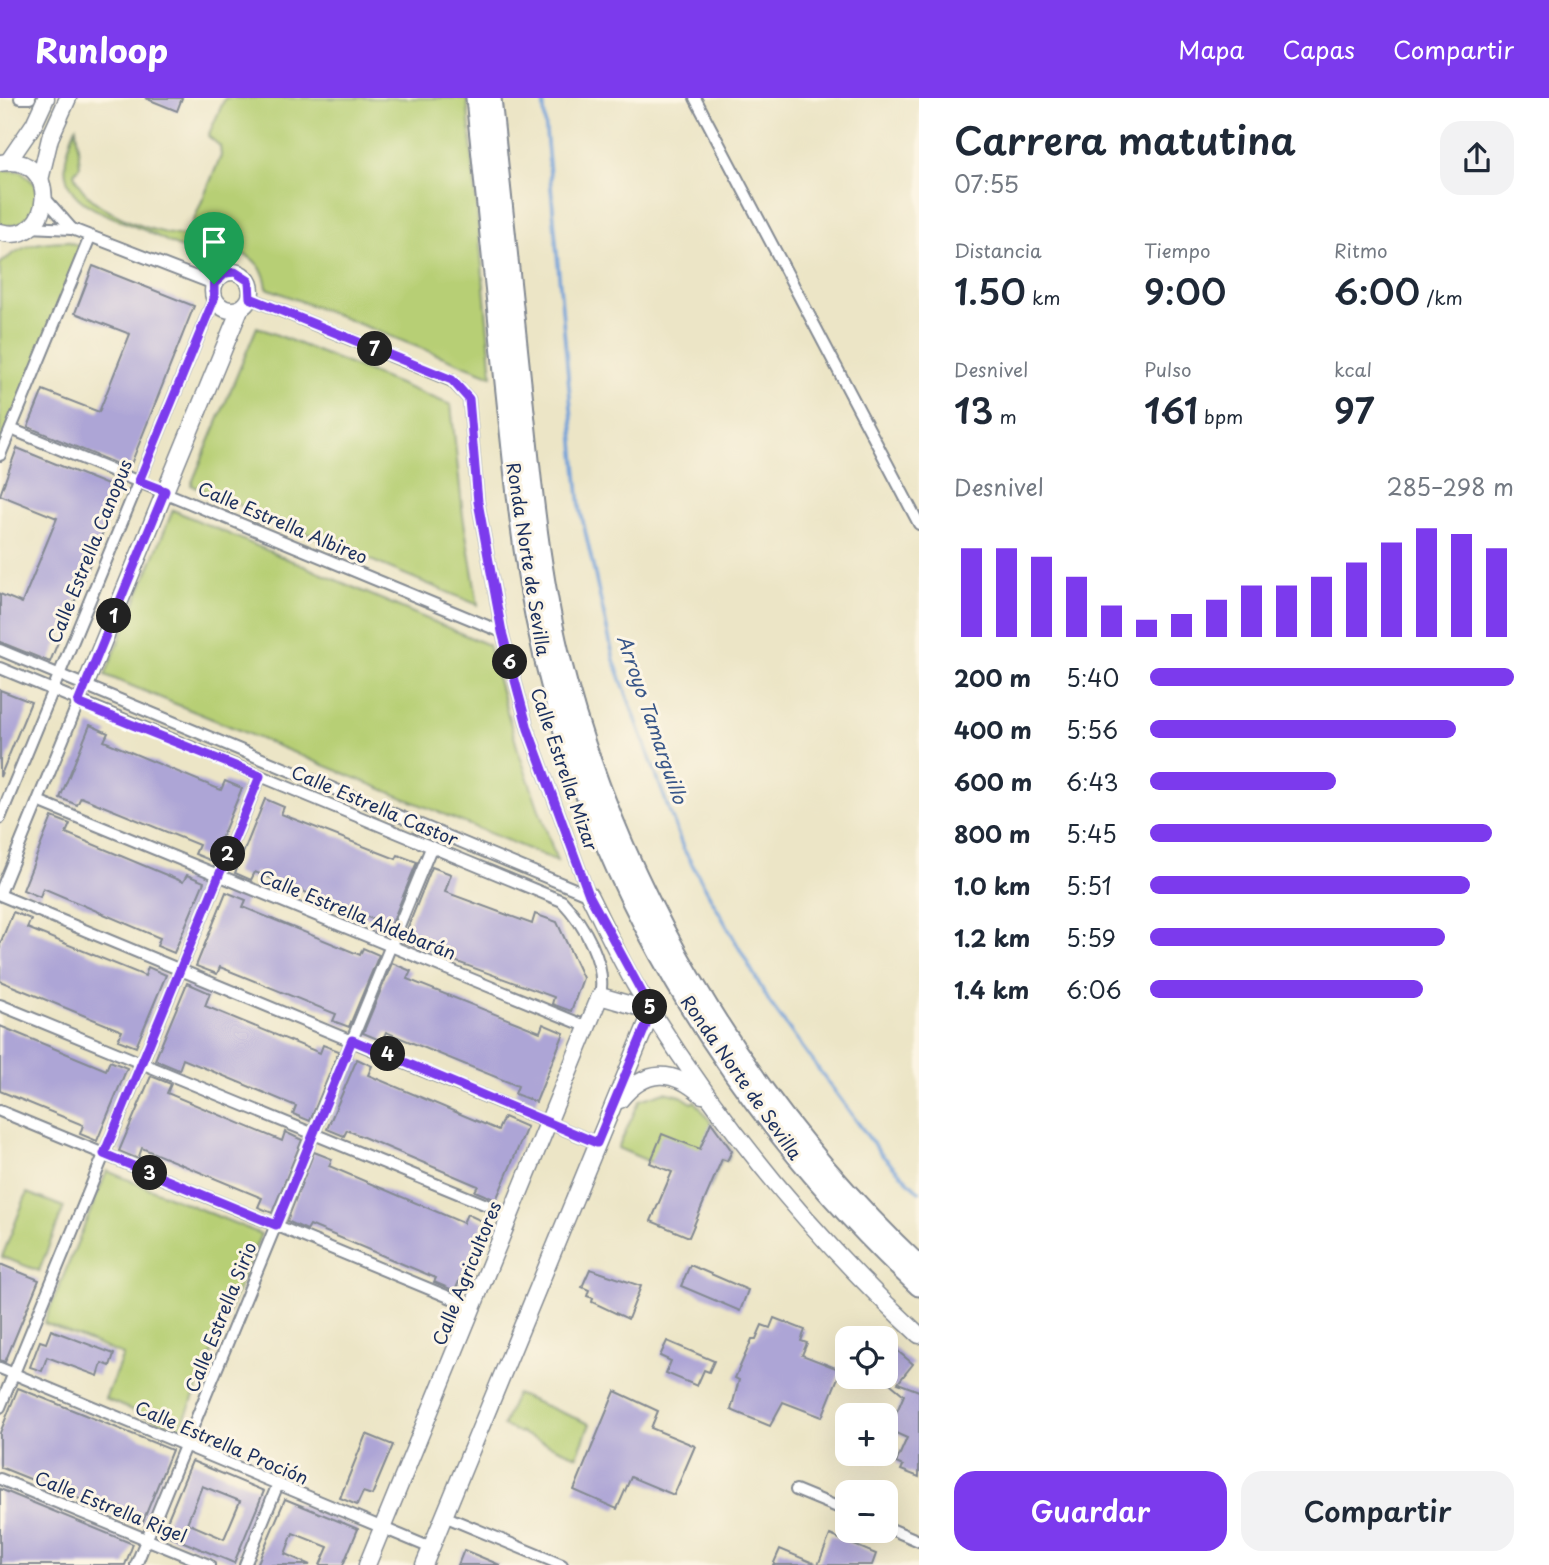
<!DOCTYPE html>
<html lang="es">
<head>
<meta charset="utf-8">
<style>
  body { margin:0; font-family:"Playpen Sans",sans-serif; background:#f2f2f3; color:#1f2937; height:100vh; display:flex; flex-direction:column; font-size:26px; white-space:nowrap }
  * { box-sizing:border-box; margin:0 }
  p { font-size:23px; color:#747a83 }
  .icon { flex:none; width:38px; height:38px; fill:none; stroke:currentColor; stroke-width:2; stroke-linecap:round; stroke-linejoin:round }
  .map { position:relative; flex:1; overflow:hidden }
  .details { display:flex; flex-direction:column; background:#fff; width:630px }
  .details>* { flex:none }
  .fabs { position:absolute; left:835px; top:1228px; display:grid; gap:14px }
  .fabs a { display:grid; place-items:center; width:63px; height:63px; border-radius:14px; background:#fff; box-shadow:0 7px 28px #0002; font-size:35px }
  .pin { position:absolute; display:grid; place-items:center; width:60px; height:60px; color:#fff; margin:-72px -30px; border-radius:50% 50% 50% 0; rotate:-45deg; box-shadow:0 0 7px #0007 }
  .pin .icon { rotate:45deg }
  .km { position:absolute; width:35px; height:35px; margin:-18px; border-radius:50%; background:#222; color:#fff; font-size:19px; line-height:35px; text-align:center }
  .round { display:grid; place-items:center; flex:none; width:74px; height:74px; border-radius:21px; background:#f2f2f3 }
  .head { display:flex; align-items:center; justify-content:space-between; height:119px; padding:0 35px }
  h1 { font-size:38px; font-weight:600; line-height:52px }
  .stats { display:grid; grid-template-columns:repeat(3,1fr); gap:10px; height:119px; padding:7px 35px }
  .stats div { display:grid; align-content:center }
  .stats b { font-size:35px; font-weight:600 }
  .stats small { font-size:19px; font-weight:400 }
  .stats p { font-size:19px }
  .chart { height:196px; padding:14px 35px }
  .chart p { display:flex; justify-content:space-between }
  .chart svg { width:100%; height:126px; margin-top:7px; stroke:#7c3aed; stroke-width:6 }
  .button { display:flex; gap:14px; margin-top:auto; padding:14px 35px }
  .button a { flex:1; height:80px; border-radius:21px; background:#7c3aed; color:#fff; font-size:28px; font-weight:600; line-height:80px; text-align:center }
  .button a+a { background:#f2f2f3; color:#1f2937 }
  ul { padding:0 35px; list-style:none; font-size:23px }
  li { display:grid; grid-template-columns:112px 84px 1fr; align-items:center; height:52px }
  li i { height:18px; border-radius:9px; background:#7c3aed }
  header { display:flex; align-items:center; gap:42px; box-sizing:border-box; height:98px; padding:0 35px; background:#7c3aed; color:#fff }
  header strong { font-size:33px }
  nav { display:flex; gap:38px; margin-inline-start:auto; font-size:24px }
  main { display:flex; flex:1; min-height:0 }
  .map>svg:first-child { display:block }
  .green { fill:#b7cf74; stroke:#697f69; stroke-width:2 }
  .lines { fill:none; stroke-linecap:round; stroke-linejoin:round }
  .stream { stroke:#6e9fd8; stroke-width:3.5 }
  .building { fill:#ada5d6; fill-rule:evenodd }
  .street-casing { stroke:#848a92; stroke-width:14 }
  .secondary-casing { stroke:#848a92; stroke-width:19 }
  .highway-casing { stroke:#848a92; stroke-width:23 }
  .street { stroke:#fff; stroke-width:10 }
  .secondary { stroke:#fff; stroke-width:16 }
  .highway { stroke:#fff; stroke-width:19 }
  .route-casing { stroke:#fff; stroke-width:14 }
  .route { stroke:#7c3aed; stroke-width:9 }
  .labels { text-anchor:middle; dominant-baseline:central; stroke-width:6; stroke-linejoin:round; paint-order:stroke }
  .street-label { font-size:18px; fill:#1b2f5e; stroke:#fcf5e5 }
  .water-label { font-size:19px; font-style:italic; fill:#385689; stroke:#fcf5e5 }
</style>
</head>
<body>
<header>
<strong>Runloop</strong>
<nav><a>Mapa</a><a>Capas</a><a>Compartir</a></nav>
</header>
<main>
<div class="map">
<svg width="919" height="1467" viewBox="0 0 919 1467">
  <rect width="100%" height="100%" fill="#fcf5e5"/>
  <filter id="ink" filterUnits="userSpaceOnUse"><feTurbulence type="fractalNoise" baseFrequency=".0143" numOctaves="2"/><feDisplacementMap in="SourceGraphic" scale="14" xChannelSelector="R" yChannelSelector="G"/><feConvolveMatrix kernelMatrix="1 2 1 2 8 2 1 2 1" color-interpolation-filters="sRGB"/></filter>
  <filter id="wash" filterUnits="userSpaceOnUse"><feTurbulence type="fractalNoise" baseFrequency=".00686" numOctaves="4" result="noise"/><feDisplacementMap in="SourceGraphic" scale="28" xChannelSelector="R" yChannelSelector="G"/><feGaussianBlur stdDeviation="1.57" result="paint"/><feColorMatrix in="noise" values="0 0 0 0 0 0 0 0 0 0 0 0 0 0 0 0 0 1.4 0 .05"/><feComposite in="paint" operator="in"/></filter>
  <g filter="url(#wash)">
    <rect width="100%" height="100%" fill="#ece5c6"/>
    <g class="green">
      <path d="M225 0H467L492 278 267 190C265 167 247 150 223 155 216 156 209 160 202 158 183 153 162 140 144 132 89 109 44 101 76 29L80 68 74 75C83 111 152 136 187 138L221 58 220 48 208 38Z"/>
      <path d="M0 72 21 73 36 87 38 107C26 124 21 128 0 128Z"/>
      <path d="M67 143 85 151 5 344 0 342V166C22 146 37 144 67 143Z"/>
      <path d="M257 229 451 307 463 418 478 507 191 387Z"/>
      <path d="M173 412 488 547 518 652 557 763 105 577Z"/>
      <path d="M665 994 681 998 692 1005 695 1003 732 1053 727 1063 722 1061 710 1090 618 1050 640 1002Z"/>
      <path d="M107 1073 261 1136 180 1332 105 1301 123 1257 44 1225Z"/>
      <path d="M27 1095 64 1109 39 1173 2 1159Z"/>
      <path d="M516 1296 590 1326 577 1358 503 1328Z"/>
    </g>
    <g class="lines">
      <path class="stream" d="M543 0 580 410 614 562 683 750 770 905 880 1055 919 1094"/>
    </g>
    <g id="blocks">
      <g class="building">
        <path d="M145 0H182L177 13Z"/>
        <path d="M93 168 194 208 129 371 28 329 43 292 99 314 130 236 75 215Z"/>
        <path d="M17 350 120 392 50 564 0 544V496L22 505 57 420 0 397Z"/>
        <path d="M0 592 31 604 0 679Z"/>
        <path d="M90 627 108 635 104 643 221 692 225 683 242 690 212 763 195 756 199 747 81 699 77 707 60 700Z"/>
        <path d="M265 701 284 709 281 716 396 761 398 757 417 764 388 835 373 829 375 822 255 774 251 782 235 775Z"/>
        <path d="M52 719 70 726 66 735 183 784 187 777 204 784 174 855 157 848 160 840 43 790 40 799 23 792Z"/>
        <path d="M432 769 451 776 445 794 532 826 535 816 557 824 583 880 571 913 552 906 554 899 402 844Z"/>
        <path d="M226 794 246 802 243 809 360 857 363 850 379 857 349 929 333 923 336 916 220 869 217 876 196 868Z"/>
        <path d="M13 814 31 821 27 830 145 878 148 869 166 877 136 949 118 942 122 933 0 883V846Z"/>
        <path d="M392 865 411 873 407 881 540 934 543 926 564 935 536 1004 515 996 518 988 386 934 382 943 363 935Z"/>
        <path d="M187 885 210 895 205 908 320 955 323 947 339 953 310 1023 293 1016 296 1008 183 961 179 972 155 962Z"/>
        <path d="M0 928 106 972 110 963 127 970 97 1043 80 1036 83 1027 0 993Z"/>
        <path d="M357 961 372 968 368 977 498 1032 504 1019 527 1029 496 1102 475 1093 478 1088 347 1032 344 1038 327 1031Z"/>
        <path d="M151 978 171 986 167 995 282 1043 285 1034 302 1042 272 1115 258 1109 262 1100 142 1050 138 1061 119 1053Z"/>
        <path d="M711 1024 732 1053 727 1063 722 1061 689 1139 651 1123 672 1074 650 1065 662 1036 700 1051Z"/>
        <path d="M314 1054 332 1061 329 1068 463 1125 467 1116 484 1124 455 1193 434 1184 436 1180 310 1127 307 1132 287 1123Z"/>
        <path d="M0 1166 39 1182 5 1264 0 1262Z"/>
        <path d="M690 1167 748 1192 740 1213 681 1188Z"/>
        <path d="M590 1171 641 1188 628 1221 592 1204 593 1200 587 1198 589 1192 582 1189Z"/>
        <path d="M774 1220 805 1232 801 1243 807 1245 802 1257 841 1272 822 1319 783 1304 770 1328 731 1312 739 1282 735 1280 752 1241H756L762 1227 770 1230Z"/>
        <path d="M51 1232 114 1256 110 1268 102 1265 98 1278 47 1259 42 1273 30 1269 40 1243 46 1245Z"/>
        <path d="M667 1243 714 1263 709 1274 704 1272 697 1288 666 1275 671 1263 660 1258Z"/>
        <path d="M886 1243 913 1266 898 1285 919 1293V1379L901 1372 903 1368 896 1365 907 1340 889 1332 904 1297 886 1282Z"/>
        <path d="M18 1290 172 1352 142 1426 0 1369V1335Z"/>
        <path d="M615 1293 658 1313 651 1330 695 1348 674 1397 631 1379 617 1411 574 1392Z"/>
        <path d="M366 1336 393 1347 372 1397 363 1394 357 1407 340 1400Z"/>
        <path d="M192 1363 264 1393 234 1465 162 1435ZM202 1388 240 1403 224 1441 187 1425Z"/>
        <path d="M0 1391 133 1446 125 1467H0Z"/>
        <path d="M285 1401 358 1431 343 1467H320L328 1449 293 1435 285 1456 310 1467H257Z"/>
        <path d="M830 1437 876 1456 872 1467H773L780 1451 818 1467Z"/>
        <path d="M464 1452 500 1467H458Z"/>
      </g>
    </g>
  </g>
  <g filter="url(#ink)">
    <use href="#blocks" fill-opacity="0" stroke="#848a92" stroke-width="2"/>
    <g class="lines">
      <g class="street-casing">
        <g id="street">
          <path d="M20 0H30"/>
          <path d="M695 0 919 426"/>
          <path d="M45 100 72 131"/>
          <path d="M29 129 72 131 214 186"/>
          <path d="M250 200 452 283 469 301 478 404 502 534 528 631 589 797"/>
          <path d="M11 331 502 534"/>
          <path d="M0 357 90 139"/>
          <path d="M0 552 589 797"/>
          <path d="M0 570 562 803C584 826 607 866 600 898"/>
          <path d="M38 703 588 929"/>
          <path d="M0 720 214 201"/>
          <path d="M0 795 85 588"/>
          <path d="M0 797 597 1045"/>
          <path d="M0 907 511 1117"/>
          <path d="M0 1013 473 1209"/>
          <path d="M0 1270 431 1450"/>
          <path d="M0 1309 260 678"/>
          <path d="M0 1381 209 1467"/>
          <path d="M796 1392 847 1413"/>
          <path d="M444 1418 562 1467"/>
          <path d="M886 1429 919 1443"/>
          <path d="M136 1467 431 750"/>
          <path d="M245 1467 278 1386"/>
        </g>
      </g>
      <g class="secondary-casing">
        <g id="secondary">
          <path d="M8 64 34 26 46 0"/>
          <path d="M0 65C62 53 54 150 0 134"/>
          <path d="M40 82 50 40 68 0"/>
          <circle cx="232" cy="193" r="19"/>
          <path d="M85 588 240 211"/>
          <path d="M589 797C605 829 620 862 638 892 716 1020 809 1135 919 1237"/>
          <path d="M620 1002C646 970 673 971 702 997"/>
          <path d="M367 1467 600 898 652 913"/>
          <path d="M424 1467 652 913"/>
        </g>
      </g>
      <g class="highway-casing">
        <g id="highway">
          <path d="M476 0C486 98 496 196 506 294 514 370 521 447 536 522 586 777 731 1012 919 1188"/>
          <path d="M491 0C501 98 512 196 522 294 531 382 539 470 559 555 616 788 745 1004 919 1168"/>
        </g>
      </g>
      <use href="#street" class="street"/>
      <use href="#secondary" class="secondary"/>
      <use href="#highway" class="highway"/>
    </g>
  </g>
  <g class="lines" filter="url(#ink)">
    <g class="route-casing">
      <path id="route" d="M235 174 249 183 250 200 452 282 469 301 478 404 502 534 528 631 589 797 652 913 597 1045 352 942 276 1127 104 1056 260 678 78 605 165 393 139 383 214 201V186L226 175Z"/>
    </g>
    <use href="#route" class="route"/>
  </g>
  <g class="labels">
    <g class="street-label">
      <text transform="translate(283 424) rotate(23)">Calle Estrella Albireo</text>
      <text transform="translate(89 453) rotate(-68)">Calle Estrella Canopus</text>
      <text transform="translate(529 461) rotate(81)">Ronda Norte de Sevilla</text>
      <text transform="translate(565 671) rotate(71)">Calle Estrella Mizar</text>
      <text transform="translate(375 707) rotate(23)">Calle Estrella Castor</text>
      <text transform="translate(358 816) rotate(22)">Calle Estrella Aldebarán</text>
      <text transform="translate(742 979) rotate(55)">Ronda Norte de Sevilla</text>
      <text transform="translate(466 1175) rotate(-68)">Calle Agricultores</text>
      <text transform="translate(220 1219) rotate(-68)">Calle Estrella Sirio</text>
      <text transform="translate(222 1344) rotate(23)">Calle Estrella Proción</text>
      <text transform="translate(111 1408) rotate(22)">Calle Estrella Rigel</text>
    </g>
    <g class="water-label">
      <text transform="translate(653 621) rotate(71)">Arroyo Tamarguillo</text>
    </g>
  </g>
</svg>
<div class="fabs">
<a><svg class="icon" aria-label="locate" viewBox="0 0 24 24"><circle cx="12" cy="12" r="6"/><path d="M12 2v4M12 18v4M2 12h4M18 12h4"/></svg></a>
<a>+</a>
<a>−</a>
</div>
<div class="pin" style="left:214px;top:186px;background:#1e9e55"><svg class="icon" aria-label="arrive" viewBox="0 0 24 24"><path d="M6 21V4h12l-3 4 3 4H6"/></svg></div>
<b class="km" style="left:114px;top:518px">1</b>
<b class="km" style="left:228px;top:756px">2</b>
<b class="km" style="left:150px;top:1075px">3</b>
<b class="km" style="left:388px;top:956px">4</b>
<b class="km" style="left:650px;top:909px">5</b>
<b class="km" style="left:510px;top:564px">6</b>
<b class="km" style="left:375px;top:251px">7</b>
</div>
<section class="details">
<div class="head"><div><h1>Carrera matutina</h1><p>07:55</p></div><a class="round"><svg class="icon" aria-label="share" viewBox="0 0 24 24"><path d="M12 15V3M7 8l5-5 5 5M5 13v7h14v-7"/></svg></a></div>
<div class="stats">
<div><p>Distancia</p><b>1.50<small> km</small></b></div>
<div><p>Tiempo</p><b>9:00</b></div>
<div><p>Ritmo</p><b>6:00<small> /km</small></b></div>
</div>
<div class="stats">
<div><p>Desnivel</p><b>13<small> m</small></b></div>
<div><p>Pulso</p><b>161<small> bpm</small></b></div>
<div><p>kcal</p><b>97</b></div>
</div>
<div class="chart"><p><span>Desnivel</span>285–298 m</p>
<svg viewBox="0 0 160 44" preserveAspectRatio="none"><path d="M5 44V13M15 44V13M25 44V16M35 44V23M45 44V33M55 44V38M65 44V36M75 44V31M85 44V26M95 44V26M105 44V23M115 44V18M125 44V11M135 44V6M145 44V8M155 44V13"/></svg>
</div>
<ul>
<li><b>200 m</b>5:40<i style="width:100%"></i></li>
<li><b>400 m</b>5:56<i style="width:84%"></i></li>
<li><b>600 m</b>6:43<i style="width:51%"></i></li>
<li><b>800 m</b>5:45<i style="width:94%"></i></li>
<li><b>1.0 km</b>5:51<i style="width:88%"></i></li>
<li><b>1.2 km</b>5:59<i style="width:81%"></i></li>
<li><b>1.4 km</b>6:06<i style="width:75%"></i></li>
</ul>
<div class="button"><a>Guardar</a><a>Compartir</a></div>
</section>
</main>
</body>
</html>
